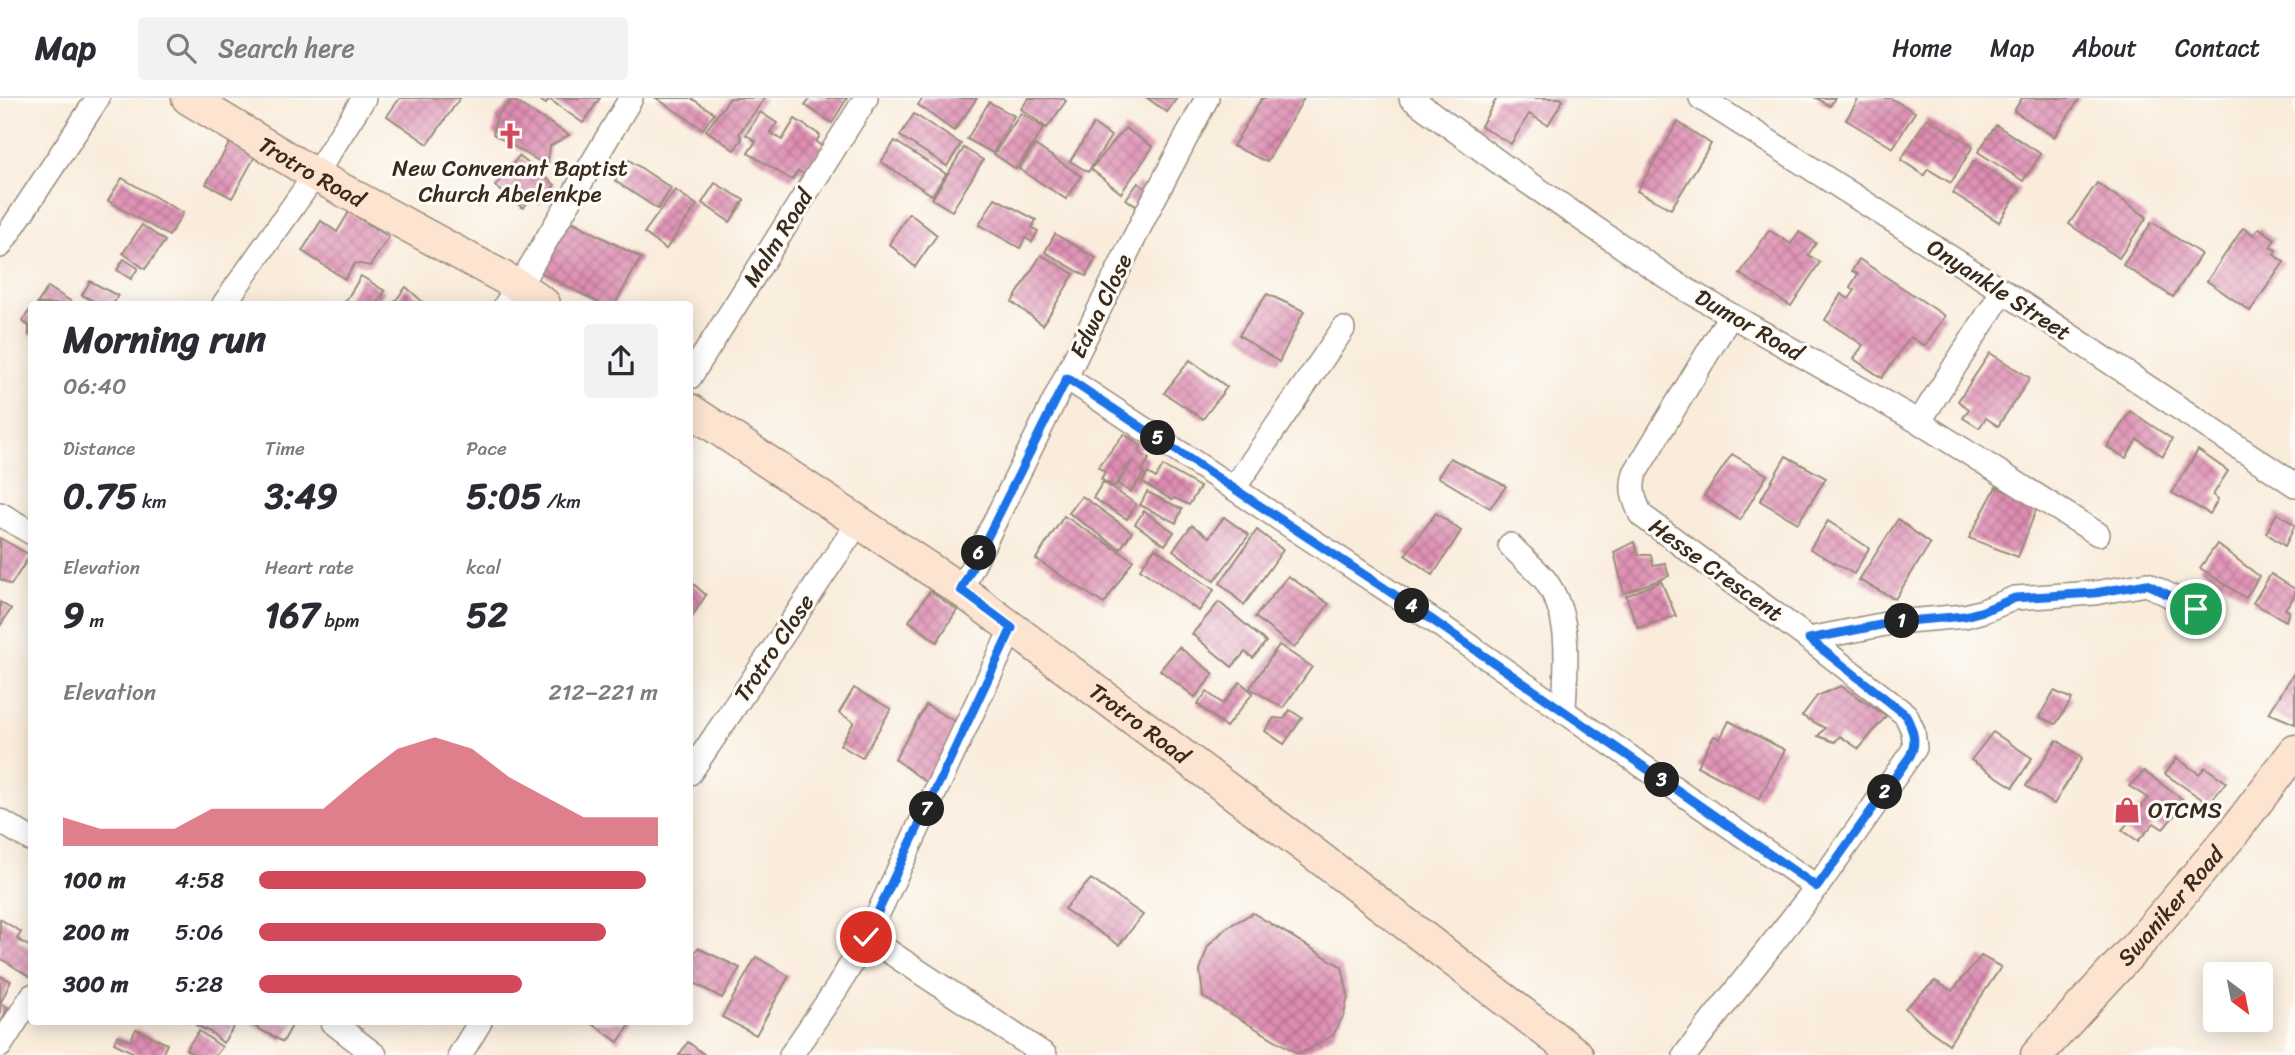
<!DOCTYPE html>
<html lang="en">
<head>
<meta charset="utf-8">
<style>
  body { margin:0; font-family:Sriracha,sans-serif; background:#f2f2f3; color:#2b2b33; height:100vh; display:flex; flex-direction:column; font-size:26px; white-space:nowrap }
  * { box-sizing:border-box; margin:0 }
  p { font-size:23px; color:#7c7c81 }
  .icon { flex:none; width:38px; height:38px; fill:none; stroke:currentColor; stroke-width:2; stroke-linecap:round; stroke-linejoin:round }
  .map { position:relative; flex:1; overflow:hidden }
  .sheet { position:absolute; left:28px; top:203px; width:665px; height:724px; display:flex; flex-direction:column; background:#fff; border-radius:7px; box-shadow:0 4px 18px #0003 }
  .sheet>* { flex:none }
  .needle { width:46px; rotate:148deg }
  .tools { position:absolute; left:2203px; top:864px; display:grid; gap:14px }
  .tools a { display:grid; place-items:center; width:70px; height:70px; border-radius:7px; background:#fff; box-shadow:0 4px 18px #0003; font-size:35px }
  .pin { position:absolute; display:grid; place-items:center; width:60px; height:60px; color:#fff; margin:-30px; border:4px solid #fff; border-radius:50%; box-shadow:0 2px 7px #0007 }
  .km { position:absolute; width:35px; height:35px; margin:-18px; border-radius:50%; background:#222; color:#fff; font-size:19px; line-height:35px; text-align:center }
  .round { display:grid; place-items:center; flex:none; width:74px; height:74px; border-radius:7px; background:#f2f2f3 }
  .headline { display:flex; align-items:center; justify-content:space-between; height:119px; padding:0 35px }
  h1 { font-size:38px; font-weight:700; line-height:52px }
  .figures { display:grid; grid-template-columns:repeat(3,1fr); gap:10px; height:119px; padding:7px 35px }
  .figures div { display:grid; align-content:center }
  .figures b { font-size:35px; font-weight:700 }
  .figures small { font-size:19px; font-weight:400 }
  .figures p { font-size:19px }
  .chart { height:196px; padding:14px 35px }
  .chart p { display:flex; justify-content:space-between }
  .chart svg { width:100%; height:126px; margin-top:7px; fill:#d1495b; opacity:.7 }
  ul { padding:0 35px; list-style:none; font-size:23px }
  li { display:grid; grid-template-columns:112px 84px 1fr; align-items:center; height:52px }
  li i { height:18px; border-radius:9px; background:#d1495b }
  header { display:flex; align-items:center; gap:42px; box-sizing:border-box; height:98px; padding:0 35px; background:#fff; border-bottom:2px solid #e1e1e2 }
  header strong { font-size:33px }
  nav { display:flex; gap:38px; margin-inline-start:auto; font-size:24px }
  .search { width:490px; height:63px; background:#f2f2f3; display:flex; align-items:center; gap:18px; box-sizing:border-box; padding:0 24px; border-radius:7px; color:#7c7c81; font-size:26px }
  .map>svg:first-child { display:block }
  .building { fill:url(#building-cross-hatch) }
  .lines { fill:none; stroke-linecap:round; stroke-linejoin:round }
  .street-casing { stroke:#9a8b7c; stroke-width:26 }
  .secondary-casing { stroke:#9a8b7c; stroke-width:35 }
  .street { stroke:#fff; stroke-width:23 }
  .secondary { stroke:#fde4d1; stroke-width:32 }
  .route-casing { stroke:#fff; stroke-width:14 }
  .route { stroke:#1a73e8; stroke-width:9 }
  .labels { text-anchor:middle; dominant-baseline:central; stroke-width:6; stroke-linejoin:round; paint-order:stroke }
  .poi-label { font-size:23px; fill:#3b2a1e; stroke:#fdfcf7 }
  .street-label { font-size:23px; fill:#3b2a1e; stroke:#fdfcf7 }
</style>
</head>
<body>
<header>
<strong>Map</strong>
<div class="search"><svg class="icon" aria-label="search" viewBox="0 0 24 24"><circle cx="10" cy="10" r="6"/><path d="M15 15l6 6"/></svg>Search here</div>
<nav><a>Home</a><a>Map</a><a>About</a><a>Contact</a></nav>
</header>
<div class="map">
<svg width="2295" height="957" viewBox="0 0 2295 957">
  <defs>
    <pattern id="building-cross-hatch" width="8" height="8" patternUnits="userSpaceOnUse" patternTransform="scale(1.75)"><rect width="8" height="8" fill="#de8cb2"/><path d="M0 0l8 8M0 8l8-8" fill="none" stroke="#b57390"/></pattern>
  </defs>
  <rect width="100%" height="100%" fill="#fdfcf7"/>
  <filter id="ink" filterUnits="userSpaceOnUse"><feTurbulence type="fractalNoise" baseFrequency=".0143" numOctaves="2"/><feDisplacementMap in="SourceGraphic" scale="14" xChannelSelector="R" yChannelSelector="G"/><feConvolveMatrix kernelMatrix="1 2 1 2 8 2 1 2 1" color-interpolation-filters="sRGB"/></filter>
  <filter id="wash" filterUnits="userSpaceOnUse"><feTurbulence type="fractalNoise" baseFrequency=".00686" numOctaves="4" result="noise"/><feDisplacementMap in="SourceGraphic" scale="28" xChannelSelector="R" yChannelSelector="G"/><feGaussianBlur stdDeviation="1.57" result="paint"/><feColorMatrix in="noise" values="0 0 0 0 0 0 0 0 0 0 0 0 0 0 0 0 0 1.4 0 .05"/><feComposite in="paint" operator="in"/></filter>
  <g filter="url(#wash)">
    <rect width="100%" height="100%" fill="#f9ecdb"/>
    <g id="blocks">
      <g class="building">
        <path d="M400 0H460L428 46 387 18Z"/>
        <path d="M537 0H600L583 25 549 1 546 6Z"/>
        <path d="M656 0H691L714 15 703 31Z"/>
        <path d="M730 0H765L739 35 742 41 734 52 706 32Z"/>
        <path d="M810 0H847L832 25 805 7Z"/>
        <path d="M923 0H977L954 33 918 7Z"/>
        <path d="M1029 0H1062L1066 3 1047 30 1021 11Z"/>
        <path d="M1147 0H1177L1167 14Z"/>
        <path d="M1262 0H1304L1267 64 1233 48Z"/>
        <path d="M1497 0H1560L1563 2 1548 27 1529 16 1511 46 1481 28Z"/>
        <path d="M1816 0H1835L1830 8Z"/>
        <path d="M1859 0H1890L1915 14 1893 50 1846 22Z"/>
        <path d="M2022 0H2080L2054 39 2014 13Z"/>
        <path d="M513 2 569 37 550 48 547 68 493 36 496 19Z"/>
        <path d="M989 4 1014 18 993 55 967 41Z"/>
        <path d="M760 14 777 25 770 34 782 42 795 21 820 37 816 44 824 50 807 78 798 73 792 82 748 55 756 43 746 37Z"/>
        <path d="M1021 15 1044 30 1016 71 994 56Z"/>
        <path d="M914 16 961 46 947 68 900 38Z"/>
        <path d="M1927 20 1973 48 1951 85 1928 71 1924 77 1901 62Z"/>
        <path d="M1678 24 1711 46 1671 111 1637 93Z"/>
        <path d="M1094 26 1111 38 1088 74 1070 63Z"/>
        <path d="M1996 27 2041 56 2023 83 1978 54Z"/>
        <path d="M1125 30 1153 49 1121 95 1091 71Z"/>
        <path d="M233 39 258 53 232 100 206 86Z"/>
        <path d="M895 43 946 76 932 97 881 64Z"/>
        <path d="M1035 47 1081 78 1066 101 1019 71Z"/>
        <path d="M964 50 983 62 952 113 932 101Z"/>
        <path d="M519 58 555 87 540 105 532 99 523 110 495 88Z"/>
        <path d="M629 62 671 90 658 111 615 83Z"/>
        <path d="M1974 63 2020 91 1999 124 1953 95Z"/>
        <path d="M122 80 183 115 169 138 108 103Z"/>
        <path d="M715 85 744 102 730 124 702 105Z"/>
        <path d="M1138 85 1151 95 1140 111 1126 101Z"/>
        <path d="M2097 85 2147 119 2119 160 2069 126Z"/>
        <path d="M675 92 697 107 666 151 644 135Z"/>
        <path d="M995 100 1036 122 1032 130 1038 133 1032 144 1025 140 1020 150 979 127Z"/>
        <path d="M349 114 389 139 370 168 355 165 345 181 302 153 321 123 337 134Z"/>
        <path d="M909 115 937 137 915 169 889 146Z"/>
        <path d="M564 119 641 160 615 206H601L536 172Z"/>
        <path d="M2152 124 2201 156 2173 199 2123 167Z"/>
        <path d="M142 127 165 143 145 171 123 155Z"/>
        <path d="M2243 130 2254 137 2259 130 2275 141 2270 149 2276 152 2274 157 2284 164 2250 213 2207 183Z"/>
        <path d="M1769 132 1791 146 1799 134 1816 145 1808 157 1820 164 1791 208 1740 176Z"/>
        <path d="M1055 136 1096 160 1086 178 1045 154Z"/>
        <path d="M1041 157 1074 176 1043 227 1012 204Z"/>
        <path d="M124 161 138 170 131 181 117 172Z"/>
        <path d="M1859 161 1945 218 1925 248 1910 239 1882 280 1854 261 1863 247 1825 222 1841 196 1849 201 1855 192 1850 189 1858 176 1852 173Z"/>
        <path d="M361 178 385 193 377 206H344Z"/>
        <path d="M90 183 118 198 113 206H99L82 197Z"/>
        <path d="M48 189 75 206H37Z"/>
        <path d="M406 189 425 206H393Z"/>
        <path d="M1267 196 1304 213 1279 264 1239 237Z"/>
        <path d="M32 209V239L29 237V228L22 223Z"/>
        <path d="M1990 255 2030 280 1998 328 1986 320 1979 330 1963 320 1969 311 1958 303Z"/>
        <path d="M1190 262 1227 289 1203 321 1164 295Z"/>
        <path d="M2130 313 2172 341 2163 358 2137 341 2126 360 2107 349Z"/>
        <path d="M1124 336 1142 348 1138 353 1149 361 1142 373 1144 375 1131 394 1118 386 1133 362 1114 389 1101 381 1105 374 1098 369Z"/>
        <path d="M2198 352 2228 373 2213 397 2218 401 2210 416 2172 395Z"/>
        <path d="M1732 356 1767 377 1740 422 1704 398Z"/>
        <path d="M1786 358 1826 380 1798 425 1760 403Z"/>
        <path d="M1450 360 1506 388 1490 410 1438 379Z"/>
        <path d="M1163 368 1200 389 1189 407 1175 400 1172 402 1142 384 1148 375 1156 380Z"/>
        <path d="M1103 384 1136 406 1127 421 1093 400Z"/>
        <path d="M1996 389 2038 407 2018 459 1969 440Z"/>
        <path d="M1147 394 1182 411 1176 425 1140 407Z"/>
        <path d="M1082 398 1132 434 1120 451 1069 415Z"/>
        <path d="M1144 413 1174 434 1165 447 1135 426Z"/>
        <path d="M1436 415 1461 433 1433 477 1405 457Z"/>
        <path d="M2277 415 2295 427 2285 448 2266 435Z"/>
        <path d="M1064 418 1133 462 1104 506 1036 461Z"/>
        <path d="M1224 419 1249 437 1214 483 1173 452 1192 427 1209 439Z"/>
        <path d="M1898 421 1930 446 1895 501 1859 482Z"/>
        <path d="M1828 423 1869 450 1854 476 1810 451Z"/>
        <path d="M1257 432 1283 452 1244 507 1220 485Z"/>
        <path d="M0 440 30 457 11 487 0 481Z"/>
        <path d="M1634 444 1639 457H1651L1653 467 1665 465 1669 478 1624 495 1614 454Z"/>
        <path d="M2217 446 2259 478 2246 500 2200 470Z"/>
        <path d="M1155 450 1214 492 1199 513 1140 471Z"/>
        <path d="M2271 476 2295 491V497L2285 511 2289 513 2286 523 2253 505Z"/>
        <path d="M1288 478 1329 506 1294 550 1255 519Z"/>
        <path d="M690 483 706 497 690 522Z"/>
        <path d="M1661 483 1676 518 1638 530 1626 498Z"/>
        <path d="M930 493 957 512 937 544 909 523Z"/>
        <path d="M0 504 11 511 0 528Z"/>
        <path d="M1219 504 1266 544 1253 560 1245 554 1232 569 1192 536Z"/>
        <path d="M1279 547 1312 569 1283 610 1250 590Z"/>
        <path d="M1179 549 1214 576 1195 599 1160 572Z"/>
        <path d="M2295 573V626L2269 615Z"/>
        <path d="M1240 584 1253 595 1226 629 1197 606 1207 594 1223 606Z"/>
        <path d="M1841 588 1886 618 1859 651 1840 638 1835 644 1818 638 1825 630 1802 618 1817 598Z"/>
        <path d="M854 590 891 611 862 660 840 647 854 624 839 615Z"/>
        <path d="M2054 593 2072 601 2056 626 2039 619Z"/>
        <path d="M926 607 958 625 930 687 895 661Z"/>
        <path d="M1290 612 1302 620 1284 646 1265 633 1274 620 1284 621Z"/>
        <path d="M1729 623 1785 652 1759 701 1697 668 1714 638 1720 641Z"/>
        <path d="M1993 634 2032 660 2013 689 1971 662Z"/>
        <path d="M2057 642 2082 660 2054 706 2026 688Z"/>
        <path d="M2177 660 2199 676 2205 669 2226 684 2209 706 2165 676Z"/>
        <path d="M2144 673 2186 704 2163 731 2154 725 2138 743 2122 732 2148 700 2129 688Z"/>
        <path d="M1091 781 1143 817 1119 847 1064 811Z"/>
        <path d="M1253 815 1342 869 1348 897 1344 917 1333 937 1309 952 1297 955 1203 899 1200 872 1208 848 1226 830Z"/>
        <path d="M0 821 21 834 17 841 32 850V876L30 879 0 860Z"/>
        <path d="M698 850 740 870 722 900 690 883V860Z"/>
        <path d="M1981 858 2001 869 1949 946 1929 932 1905 910 1935 883 1952 893Z"/>
        <path d="M756 859 789 878 756 937 722 919Z"/>
        <path d="M0 878 11 883 0 906 8 909 0 928Z"/>
        <path d="M198 924H237L223 945 212 935 196 927Z"/>
        <path d="M251 924H294L283 944 250 926Z"/>
        <path d="M590 924H632L618 944Z"/>
        <path d="M136 931 167 946 162 957H138L114 945 118 937 130 943Z"/>
        <path d="M199 933 222 949 216 957H194L186 951Z"/>
        <path d="M688 944 705 957H679Z"/>
      </g>
    </g>
  </g>
  <g filter="url(#ink)">
    <use href="#blocks" fill-opacity="0" stroke="#9a8b7c" stroke-width="2"/>
    <g class="lines">
      <g class="street-casing">
        <g id="street">
          <path d="M1411 0 1504 68 1680 188 1919 324 2098 436"/>
          <path d="M1701 0 2003 193 2295 387"/>
          <path d="M0 148 98 0"/>
          <path d="M224 206 315 77 364 0"/>
          <path d="M506 206 519 188 631 0"/>
          <path d="M690 279 866 0"/>
          <path d="M1067 280 1431 521 1817 789"/>
          <path d="M1919 324 2003 193"/>
          <path d="M1234 390 1343 231"/>
          <path d="M0 416 32 435"/>
          <path d="M1510 447C1521 459 1535 470 1545 482 1574 521 1565 569 1564 614"/>
          <path d="M961 492 1146 116 1207 0"/>
          <path d="M1809 541 1896 524 1965 518 1983 513 2015 500 2095 495 2147 486 2196 511"/>
          <path d="M690 675 858 425"/>
          <path d="M0 723 32 742"/>
          <path d="M867 839 1045 957"/>
          <path d="M332 924 375 957"/>
          <path d="M0 948 32 898"/>
          <path d="M460 957 480 924"/>
          <path d="M791 957 837 890 867 839 1012 530"/>
          <path d="M1685 957 1817 789 1915 650 1913 633 1906 617 1809 541 1641 417C1634 401 1630 392 1635 375L1730 218"/>
        </g>
      </g>
      <g class="secondary-casing">
        <g id="secondary">
          <path id="s1" d="M188 0 315 77 519 188 544 206"/>
          <path id="s2" d="M690 312 961 492 1308 751 1577 957"/>
          <path id="s3" d="M2037 957 2141 843 2233 735 2295 653"/>
        </g>
      </g>
      <use href="#street" class="street"/>
      <use href="#secondary" class="secondary"/>
    </g>
  </g>
  <g class="lines" filter="url(#ink)">
    <g class="route-casing">
      <path id="route" d="M866 839 1012 530 961 492 1067 280 1431 521 1817 789 1910 658C1918 643 1912 631 1906 617L1809 541 1896 524 1965 518 1983 513 2015 500 2095 495 2147 486 2196 511"/>
    </g>
    <use href="#route" class="route"/>
  </g>
  <defs>
    <g id="church-bare" transform="scale(2.1)"><path d="M-1.2-6h2.4v3.5h3.3v2.4h-3.3V6h-2.4V-.1h-3.3v-2.4h3.3Z" fill="#d1495b" stroke="#fdfcf7" stroke-width="2.5" paint-order="stroke"/></g>
    <g id="shop-bare" transform="scale(2.1)"><path d="M-5-2.5h2.3a2.7 3.5 0 0 1 5.4 0H5L5.5 6h-11ZM-1.5-2.5h3a1.5 2.3 0 0 0-3 0Z" fill="#d1495b" stroke="#fdfcf7" stroke-width="2.5" paint-order="stroke"/></g>
  </defs>
  <g fill-rule="evenodd">
    <use href="#church-bare" x="510" y="38"/>
    <use href="#shop-bare" x="2127" y="712"/>
  </g>
  <g class="labels">
    <g class="poi-label">
      <text x="510" y="70">New Convenant Baptist<tspan x="510" dy="26">Church Abelenkpe</tspan></text>
      <text x="2148" y="712" text-anchor="start">OTCMS</text>
    </g>
    <g class="street-label">
      <text stroke="none"><textPath href="#s1" startOffset="144">Trotro Road</textPath></text>
      <text transform="translate(778 140) rotate(-58)">Malm Road</text>
      <text transform="translate(1999 192) rotate(33)">Onyankle Street</text>
      <text transform="translate(1101 208) rotate(-64)">Edwa Close</text>
      <text transform="translate(1749 227) rotate(30)">Dumor Road</text>
      <text transform="translate(1716 472) rotate(36)">Hesse Crescent</text>
      <text transform="translate(774 550) rotate(-56)">Trotro Close</text>
      <text stroke="none"><textPath href="#s2" startOffset="548">Trotro Road</textPath></text>
      <text stroke="none"><textPath href="#s3" startOffset="200">Swaniker Road</textPath></text>
    </g>
  </g>
</svg>
<div class="tools">
<a><svg class="needle" viewBox="-14 -14 28 28"><path d="M0-13l5 13h-10z" fill="#e53935"/><path d="M0 13l5-13h-10z" fill="#7c7c81"/></svg></a>
</div>
<div class="pin" style="left:2196px;top:511px;background:#1e9e55"><svg class="icon" aria-label="arrive" viewBox="0 0 24 24"><path d="M6 21V4h12l-3 4 3 4H6"/></svg></div>
<div class="pin" style="left:866px;top:839px;background:#d93025"><svg class="icon" aria-label="check" viewBox="0 0 24 24"><path d="M5 12l5 5 9-10"/></svg></div>
<b class="km" style="left:1902px;top:523px">1</b>
<b class="km" style="left:1885px;top:694px">2</b>
<b class="km" style="left:1662px;top:682px">3</b>
<b class="km" style="left:1412px;top:508px">4</b>
<b class="km" style="left:1158px;top:340px">5</b>
<b class="km" style="left:979px;top:455px">6</b>
<b class="km" style="left:927px;top:711px">7</b>
<section class="sheet">
<div class="headline"><div><h1>Morning run</h1><p>06:40</p></div><a class="round"><svg class="icon" aria-label="share" viewBox="0 0 24 24"><path d="M12 15V3M7 8l5-5 5 5M5 13v7h14v-7"/></svg></a></div>
<div class="figures">
<div><p>Distance</p><b>0.75<small> km</small></b></div>
<div><p>Time</p><b>3:49</b></div>
<div><p>Pace</p><b>5:05<small> /km</small></b></div>
</div>
<div class="figures">
<div><p>Elevation</p><b>9<small> m</small></b></div>
<div><p>Heart rate</p><b>167<small> bpm</small></b></div>
<div><p>kcal</p><b>52</b></div>
</div>
<div class="chart"><p><span>Elevation</span>212–221 m</p>
<svg viewBox="0 0 160 44" preserveAspectRatio="none"><path d="M0 44V34L10 38L20 38L30 38L40 31L50 31L60 31L70 31L80 20L90 10L100 6L110 10L120 20L130 27L140 34L150 34L160 34V44z"/></svg>
</div>
<ul>
<li><b>100 m</b>4:58<i style="width:97%"></i></li>
<li><b>200 m</b>5:06<i style="width:87%"></i></li>
<li><b>300 m</b>5:28<i style="width:66%"></i></li>
</ul>
</section>
</div>
</body>
</html>
